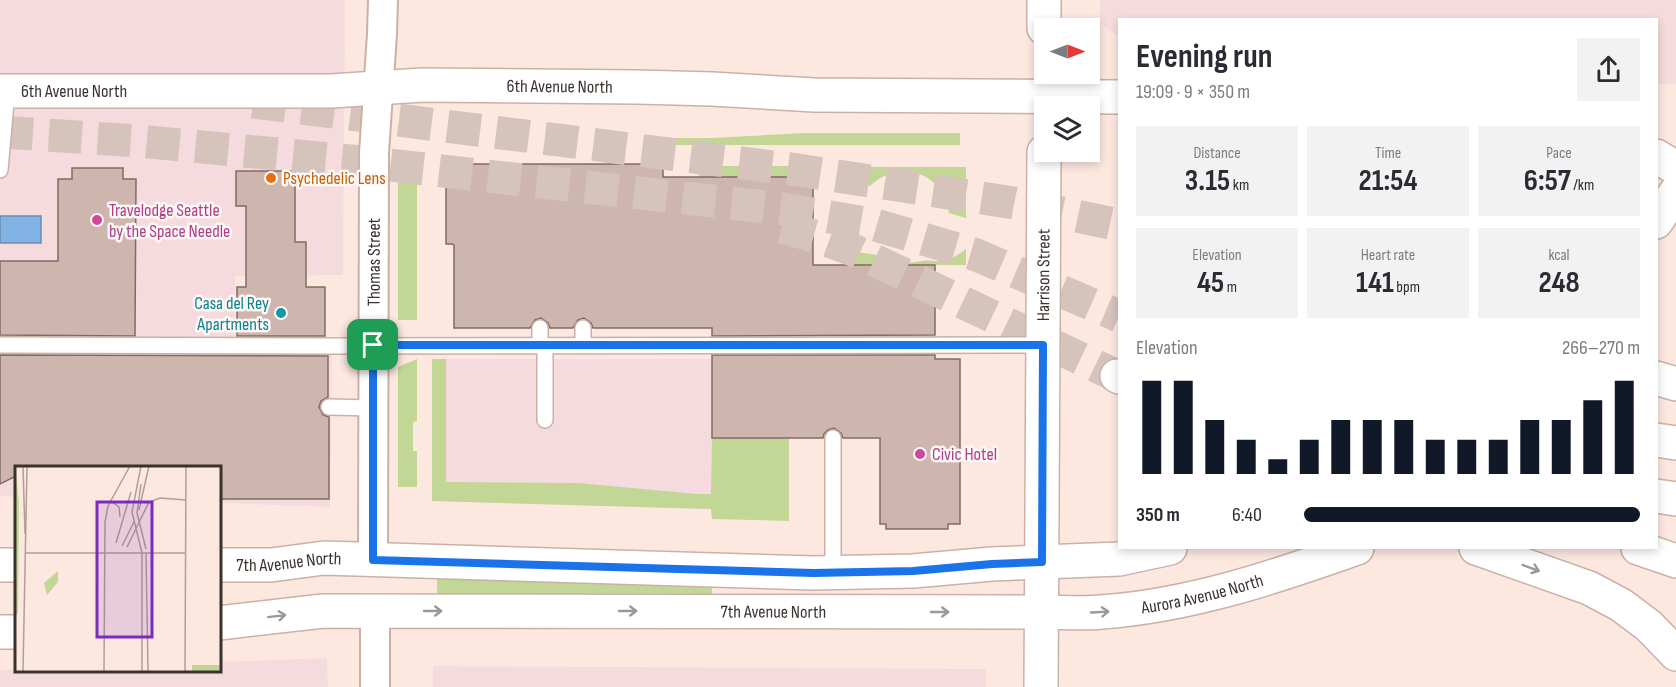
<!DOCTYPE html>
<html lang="en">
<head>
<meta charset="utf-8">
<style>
  body { margin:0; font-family:"Sofia Sans Condensed",sans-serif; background:#f2f2f3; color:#2b2b33; height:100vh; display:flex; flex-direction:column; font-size:22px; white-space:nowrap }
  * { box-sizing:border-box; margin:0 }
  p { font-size:20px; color:#7c7c81 }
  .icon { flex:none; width:33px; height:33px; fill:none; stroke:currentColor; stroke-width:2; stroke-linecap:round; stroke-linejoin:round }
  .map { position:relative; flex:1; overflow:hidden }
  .sheet { position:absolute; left:1118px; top:18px; width:540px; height:531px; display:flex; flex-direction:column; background:#fff; border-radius:0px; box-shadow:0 3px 9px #0003 }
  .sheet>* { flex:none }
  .needle { width:39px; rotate:90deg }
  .fabs { position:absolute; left:1034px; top:18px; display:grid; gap:12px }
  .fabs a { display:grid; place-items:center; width:66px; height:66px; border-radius:0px; background:#fff; box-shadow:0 3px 9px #0003; font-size:30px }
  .pin { position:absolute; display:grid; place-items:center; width:51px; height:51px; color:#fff; margin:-26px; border-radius:12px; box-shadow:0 3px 9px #0006 }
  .round { display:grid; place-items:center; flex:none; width:63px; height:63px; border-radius:0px; background:#f2f2f3 }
  .overview { display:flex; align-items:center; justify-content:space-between; height:102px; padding:0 18px }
  h1 { font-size:33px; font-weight:700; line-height:45px }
  .stats { display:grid; grid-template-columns:repeat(3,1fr); gap:9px; height:102px; padding:6px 18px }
  .stats div { display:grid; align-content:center; border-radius:0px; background:#f2f2f3; text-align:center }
  .stats b { font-size:30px; font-weight:700 }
  .stats small { font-size:16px; font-weight:400 }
  .stats p { font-size:16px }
  .chart { height:168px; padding:12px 18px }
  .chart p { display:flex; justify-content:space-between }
  .chart svg { width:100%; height:108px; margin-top:6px; stroke:#111827; stroke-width:6 }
  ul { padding:0 18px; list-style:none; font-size:20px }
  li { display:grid; grid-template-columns:96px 72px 1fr; align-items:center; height:45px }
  li i { height:15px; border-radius:8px; background:#111827 }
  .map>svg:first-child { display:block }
  .commercial { fill:#f6dbde }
  .green { fill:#c2d696 }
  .water { fill:#81b3e5; stroke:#6c8cae; stroke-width:1.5 }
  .building { fill:#ceb5ad; stroke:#836b65; stroke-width:1.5 }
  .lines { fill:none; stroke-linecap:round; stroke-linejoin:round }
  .highway-tunnel { stroke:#d6c4bc; stroke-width:33; stroke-dasharray:33 16; stroke-linecap:butt }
  .lane-casing { stroke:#cab1a7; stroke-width:18 }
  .street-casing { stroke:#cab1a7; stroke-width:32 }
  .secondary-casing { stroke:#cab1a7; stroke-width:36 }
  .primary-casing { stroke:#cab1a7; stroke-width:36 }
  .highway-casing { stroke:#cab1a7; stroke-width:36 }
  .lane { stroke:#fff; stroke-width:15 }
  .street { stroke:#fff; stroke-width:28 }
  .secondary { stroke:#fff; stroke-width:33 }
  .primary { stroke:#fff; stroke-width:33 }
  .highway { stroke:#fff; stroke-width:33 }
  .oneway { stroke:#9d9896 }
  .route-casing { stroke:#fff; stroke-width:12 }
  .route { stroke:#1a73e8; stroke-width:8 }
  .food-dot { fill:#e8710a; stroke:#fef9f7; stroke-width:2 }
  .hotel-dot { fill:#d1479c; stroke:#fef9f7; stroke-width:2 }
  .culture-dot { fill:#0f9aa8; stroke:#fef9f7; stroke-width:2 }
  .labels { text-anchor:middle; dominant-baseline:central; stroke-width:5; stroke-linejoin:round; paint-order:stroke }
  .street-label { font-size:18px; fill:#3b322e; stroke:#fef9f7 }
  .food-label { font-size:18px; fill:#c56008; stroke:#fef9f7; text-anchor:start }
  .hotel-label { font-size:18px; fill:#b23c85; stroke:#fef9f7; text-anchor:start }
  .culture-label { font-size:18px; fill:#0d838f; stroke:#fef9f7; text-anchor:end }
  .inset-road { fill:none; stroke:#af9f99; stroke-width:1.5 }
  .view { fill:#7b2cbf; fill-opacity:0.15; stroke:#7b2cbf; stroke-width:3 }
  .inset-edge { fill:none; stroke:#3b322e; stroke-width:3 }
</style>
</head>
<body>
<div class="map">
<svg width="1676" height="687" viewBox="0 0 1676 687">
  <rect width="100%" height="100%" fill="#fde8e0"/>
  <g class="commercial">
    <path d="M0 0H345L343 275 235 276 234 343 332 345 330 507 219 503V468H16V497L0 496Z"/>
    <path d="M1100 0H1676V84H1656V20H1119V36L1100 24Z"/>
    <path d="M432 359H712V509L432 501Z"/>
    <path d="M327 658 328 687H0V670H219V662Z"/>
    <path d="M433 666 986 669V687H433Z"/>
  </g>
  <g class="green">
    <path d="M803 133H960V145H653V138H712Z"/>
    <path d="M699 166H819V181H813L812 177H699Z"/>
    <path d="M845 167H966V218L949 213C944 172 899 158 870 186L845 178Z"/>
    <rect x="398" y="170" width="19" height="150"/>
    <path d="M845 244C858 255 863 252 876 255 882 257 887 261 894 263 904 265 912 262 922 261 926 260 931 261 936 261 948 261 957 256 966 249V265H845Z"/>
    <path d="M417 359V421L413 422V451H417V487H398V367Z"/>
    <path d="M432 359H446V482L579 483 696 494H711L712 438H789V521L712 519 711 509 432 501Z"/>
    <path d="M437 579 712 587V594H437Z"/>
  </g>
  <rect class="water" x="0" y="216" width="41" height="27"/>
  <g class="building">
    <path d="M465 164H663V177H813V265H935V335L712 336V328H593L591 323 584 318 578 320 573 328H550L548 323 541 318 535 320 530 328H454V245L452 244H446V166H465Z"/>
    <path d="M72 168H123V179H136L135 336 0 335V261H58V179H72Z"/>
    <path d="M236 171H295V242H306V287H325V336H237V287H246V206H236Z"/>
    <path d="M0 355 328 356V397L321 401 319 407 323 415 329 417V499H219V468H16V476L0 484Z"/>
    <path d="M712 355H935V359H960V524H948V529H886V524H880V438H843L841 433 834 428 828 430 824 434 823 438H712Z"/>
  </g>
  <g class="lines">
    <g class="highway-tunnel">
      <path d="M253 102 798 170 1014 203 1119 225"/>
      <path d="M0 132 138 141 362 162 783 209 872 224 974 254 1119 316"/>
      <path d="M782 227 818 237 853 250 1117 376"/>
    </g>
    <g class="lane-casing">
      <g id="lane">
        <path d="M0 170 7 91"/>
        <path d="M540 328V345"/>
        <path d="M583 328V345"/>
        <path d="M0 345 337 346 1043 345"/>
        <path d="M545 345V420"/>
        <path d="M329 407 373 408"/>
        <path d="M833 438V573"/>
      </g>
    </g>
    <g class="street-casing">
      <g id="street">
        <path id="s1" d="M373 560 374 153 382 34 383 0"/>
        <path d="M375 611V687"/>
      </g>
    </g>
    <g class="secondary-casing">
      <g id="secondary">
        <path d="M1044 0V28"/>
        <path id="s2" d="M0 91H331L422 85 637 87 712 89 814 95 1119 97"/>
        <path d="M1656 156 1676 168"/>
        <path id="s3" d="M1041 687 1044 152"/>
      </g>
    </g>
    <g class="primary-casing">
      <g id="primary">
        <path d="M0 565H16"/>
        <path id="s4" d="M219 565H271L324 558 813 573 913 571 992 564 1042 562"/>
        <path id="s5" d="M219 623 323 611 1042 612"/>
        <path d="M0 632H16"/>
      </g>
    </g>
    <g class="highway-casing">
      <g id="highway">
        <path d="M1656 222 1676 192"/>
        <path d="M1117 376 1119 377"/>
        <path d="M1656 378 1676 384"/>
        <path d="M1656 440 1676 443"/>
        <path d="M1656 496 1676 499"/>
        <path d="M1476 548 1589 588 1621 605 1649 626 1676 654"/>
        <path d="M1638 548 1676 561"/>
        <path d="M1042 562 1119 559 1170 548"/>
        <path id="s6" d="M1042 612C1061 612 1082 614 1101 612 1189 606 1275 577 1357 548"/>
      </g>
    </g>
    <use href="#lane" class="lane"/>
    <use href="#street" class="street"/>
    <use href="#secondary" class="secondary"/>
    <use href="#primary" class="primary"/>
    <use href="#highway" class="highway"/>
  </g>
  <defs><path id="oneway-shaft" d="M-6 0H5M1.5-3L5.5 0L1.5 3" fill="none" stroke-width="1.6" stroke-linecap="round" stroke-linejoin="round" transform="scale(1.5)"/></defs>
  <g class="oneway">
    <use href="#oneway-shaft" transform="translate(1531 568) rotate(20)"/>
    <use href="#oneway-shaft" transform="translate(433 611)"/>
    <use href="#oneway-shaft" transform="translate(628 611)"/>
    <use href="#oneway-shaft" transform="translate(940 612)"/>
    <use href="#oneway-shaft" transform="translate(1100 612) rotate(-3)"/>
    <use href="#oneway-shaft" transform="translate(277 616) rotate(-7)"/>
  </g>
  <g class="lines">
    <g class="route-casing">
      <path id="route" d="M373 345H1043L1042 562 992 564 913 571 813 573 373 560Z"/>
    </g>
    <use href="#route" class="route"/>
  </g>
  <circle class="food-dot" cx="271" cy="178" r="6"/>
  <g class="hotel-dot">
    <circle cx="97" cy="220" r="6"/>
    <circle cx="920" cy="454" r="6"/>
  </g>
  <circle class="culture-dot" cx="281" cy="313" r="6"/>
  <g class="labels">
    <g class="street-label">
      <text stroke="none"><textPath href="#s2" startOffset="560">6th Avenue North</textPath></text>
      <text stroke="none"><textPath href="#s2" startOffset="74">6th Avenue North</textPath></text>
      <text stroke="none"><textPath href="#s1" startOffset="298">Thomas Street</textPath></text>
      <text stroke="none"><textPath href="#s3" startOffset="412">Harrison Street</textPath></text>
      <text stroke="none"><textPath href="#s4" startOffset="70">7th Avenue North</textPath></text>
      <text stroke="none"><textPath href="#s6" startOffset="162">Aurora Avenue North</textPath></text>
      <text stroke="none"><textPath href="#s5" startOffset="555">7th Avenue North</textPath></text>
    </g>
    <g class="food-label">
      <text x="283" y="178">Psychedelic Lens</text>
    </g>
    <g class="hotel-label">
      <text x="109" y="210">Travelodge Seattle<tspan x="109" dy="21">by the Space Needle</tspan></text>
      <text x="932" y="454">Civic Hotel</text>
    </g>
    <g class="culture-label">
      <text x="269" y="303">Casa del Rey<tspan x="269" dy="21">Apartments</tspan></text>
    </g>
  </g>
  <g transform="translate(15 466)">
    <rect width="206" height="206" fill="#fde8e0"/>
    <path d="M0 0 4 36 3 147 0 151ZM43 105V116L32 129 29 117ZM177 199H205V205H177Z" fill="#c2d696"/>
    <path class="inset-road" d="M8 0 10 68M126 0 117 46 127 87M126 18 122 47 131 83M96 35 104 41 105 51M124 44 134 0M101 77 116 26M107 80 119 56M112 81 134 36 145 32 171 34M10 87H171M127 87V205M131 87 133 205M8 205 12 0M89 205 90 56 93 40 115 0M170 205 171 0"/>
    <path class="view" d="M82 36H137V171H82Z"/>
    <rect width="206" height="206" class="inset-edge"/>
  </g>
</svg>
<div class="fabs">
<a><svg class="needle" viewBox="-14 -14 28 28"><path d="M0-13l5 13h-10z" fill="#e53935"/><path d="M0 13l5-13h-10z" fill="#7c7c81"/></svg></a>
<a><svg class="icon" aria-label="layers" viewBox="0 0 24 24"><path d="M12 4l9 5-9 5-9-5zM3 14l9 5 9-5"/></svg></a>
</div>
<div class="pin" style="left:373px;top:345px;background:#1e9e55"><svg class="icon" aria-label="arrive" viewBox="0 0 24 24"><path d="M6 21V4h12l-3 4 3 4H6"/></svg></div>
<section class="sheet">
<div class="overview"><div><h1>Evening run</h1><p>19:09 · 9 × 350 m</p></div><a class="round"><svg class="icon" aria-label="share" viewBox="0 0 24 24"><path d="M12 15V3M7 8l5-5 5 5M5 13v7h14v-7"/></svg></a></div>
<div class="stats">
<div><p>Distance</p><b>3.15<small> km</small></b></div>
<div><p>Time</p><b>21:54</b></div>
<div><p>Pace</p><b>6:57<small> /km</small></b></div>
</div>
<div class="stats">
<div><p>Elevation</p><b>45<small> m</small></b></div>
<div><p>Heart rate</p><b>141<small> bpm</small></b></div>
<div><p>kcal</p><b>248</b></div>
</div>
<div class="chart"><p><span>Elevation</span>266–270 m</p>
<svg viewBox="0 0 160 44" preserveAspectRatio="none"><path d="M5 44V6M15 44V6M25 44V22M35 44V30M45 44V38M55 44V30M65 44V22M75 44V22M85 44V22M95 44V30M105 44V30M115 44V30M125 44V22M135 44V22M145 44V14M155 44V6"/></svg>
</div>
<ul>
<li><b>350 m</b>6:40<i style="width:100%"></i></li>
</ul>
</section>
</div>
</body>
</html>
